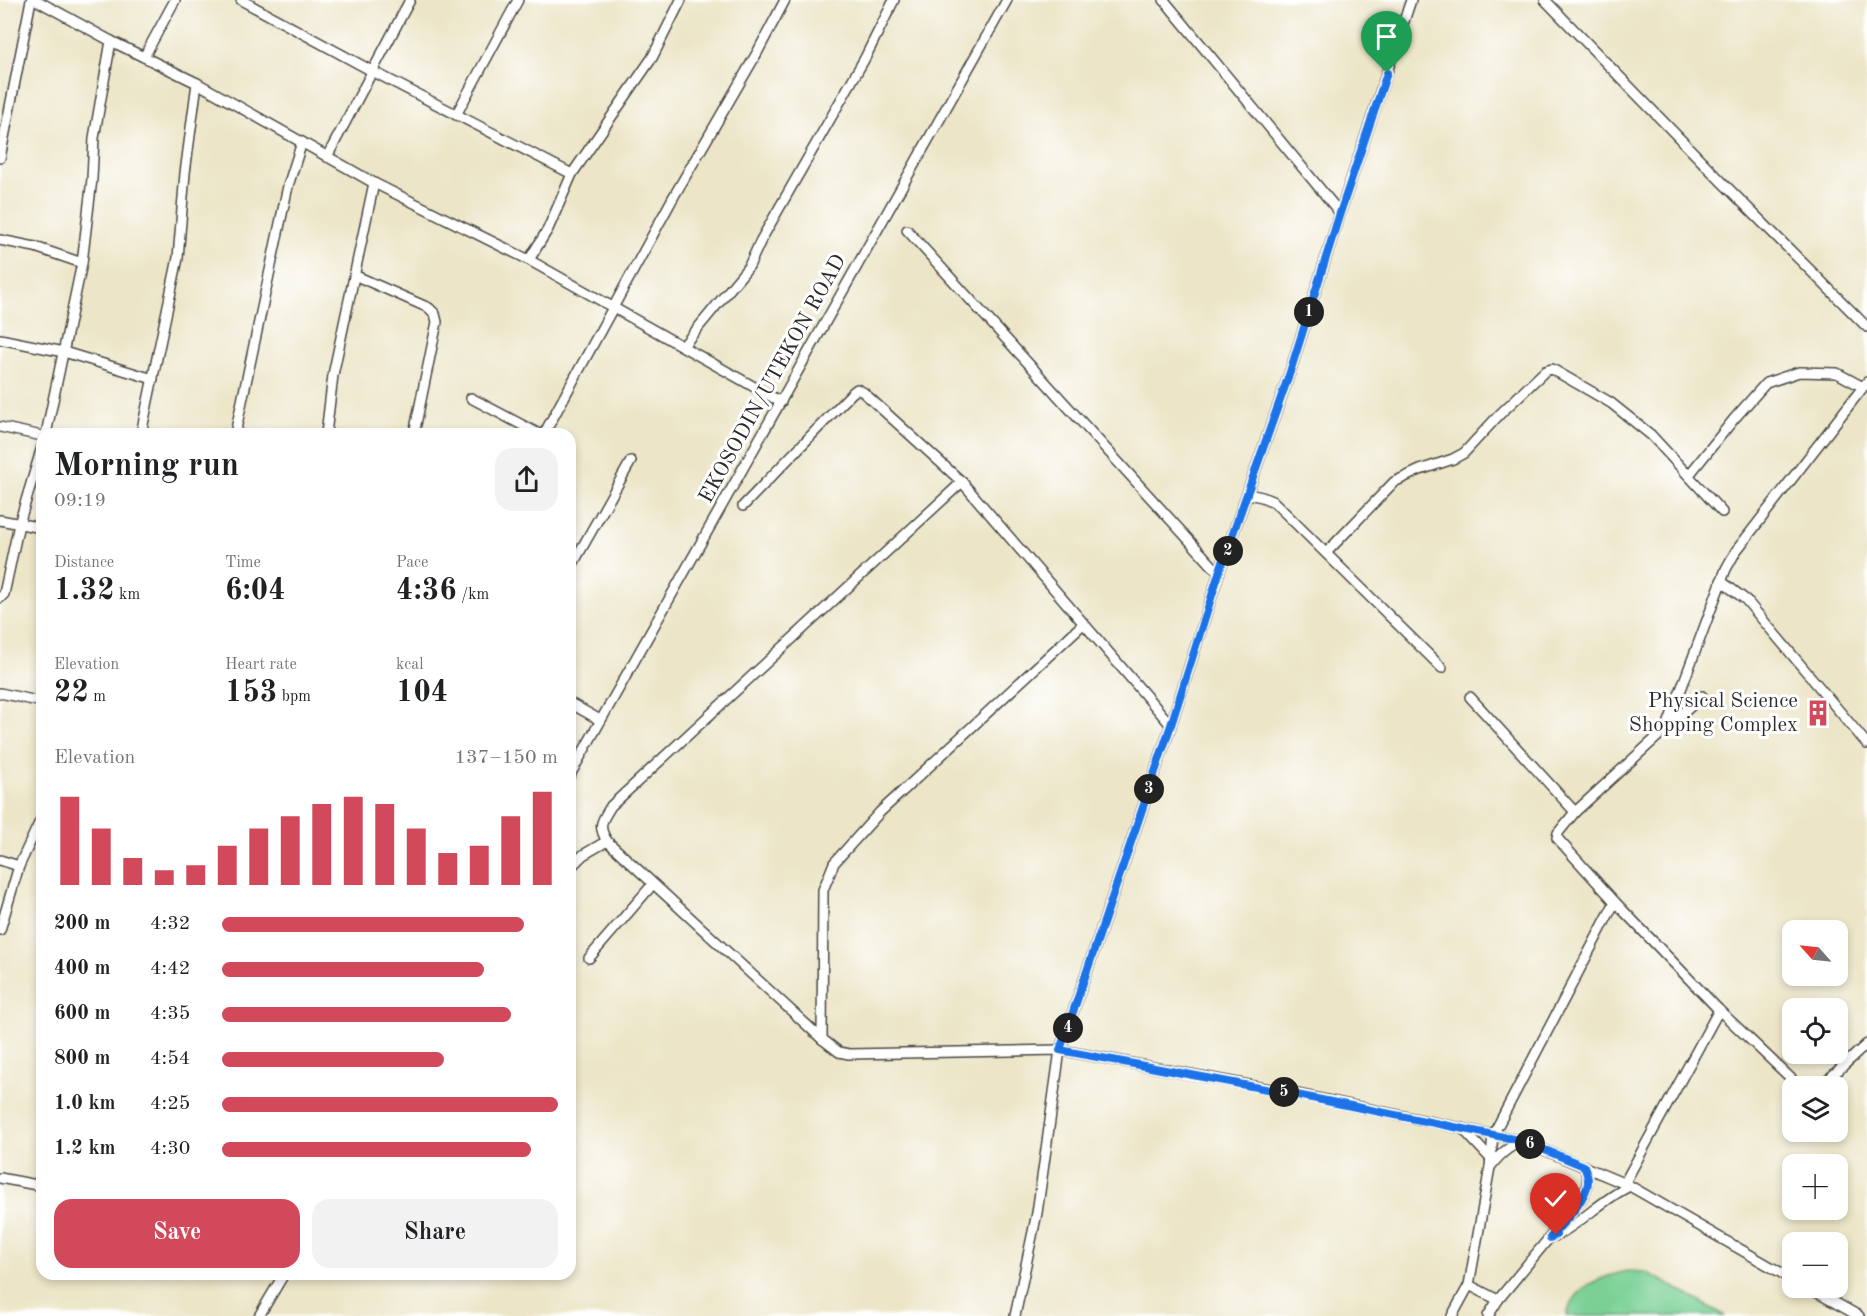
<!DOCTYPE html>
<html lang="en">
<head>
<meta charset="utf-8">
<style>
  body { margin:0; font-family:"Old Standard TT",serif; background:#f2f2f2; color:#202124; height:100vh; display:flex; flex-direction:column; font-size:22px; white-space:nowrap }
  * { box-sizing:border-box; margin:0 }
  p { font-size:20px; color:#757577 }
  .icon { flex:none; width:33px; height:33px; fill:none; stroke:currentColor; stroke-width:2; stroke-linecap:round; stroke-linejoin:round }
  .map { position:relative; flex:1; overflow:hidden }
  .drawer { position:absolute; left:36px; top:428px; width:540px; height:852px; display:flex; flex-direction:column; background:#fff; border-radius:18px; box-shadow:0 3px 9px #0003 }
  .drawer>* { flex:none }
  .needle { width:39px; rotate:297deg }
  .fabs { position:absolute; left:1782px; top:920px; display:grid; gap:12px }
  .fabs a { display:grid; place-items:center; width:66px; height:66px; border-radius:12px; background:#fff; box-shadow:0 3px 9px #0003; font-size:30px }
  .pin { position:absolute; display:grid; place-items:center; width:51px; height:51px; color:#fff; margin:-62px -26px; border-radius:50% 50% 50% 0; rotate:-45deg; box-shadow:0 0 6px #0007 }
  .pin .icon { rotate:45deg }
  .km { position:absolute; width:30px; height:30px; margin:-15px; border-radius:50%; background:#222; color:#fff; font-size:16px; line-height:30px; text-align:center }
  .round { display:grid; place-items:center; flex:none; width:63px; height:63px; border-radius:18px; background:#f2f2f2 }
  .summary { display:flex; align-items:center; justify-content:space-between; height:102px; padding:0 18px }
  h1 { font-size:33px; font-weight:800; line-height:45px }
  .stats { display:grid; grid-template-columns:repeat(3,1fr); gap:9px; height:102px; padding:6px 18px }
  .stats div { display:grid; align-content:center }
  .stats b { font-size:30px; font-weight:800 }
  .stats small { font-size:16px; font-weight:400 }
  .stats p { font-size:16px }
  .chart { height:168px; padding:12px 18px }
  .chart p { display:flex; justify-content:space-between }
  .chart svg { width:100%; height:108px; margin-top:6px; stroke:#d1495b; stroke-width:6 }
  .action { display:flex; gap:12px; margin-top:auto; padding:12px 18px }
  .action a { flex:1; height:69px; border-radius:18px; background:#d1495b; color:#fff; font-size:24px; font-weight:800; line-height:69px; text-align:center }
  .action a+a { background:#f2f2f2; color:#202124 }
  ul { padding:0 18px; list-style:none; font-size:20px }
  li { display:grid; grid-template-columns:96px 72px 1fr; align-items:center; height:45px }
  li i { height:15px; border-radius:8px; background:#d1495b }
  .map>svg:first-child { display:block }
  .green { fill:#7ad095; stroke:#527e60; stroke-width:1.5 }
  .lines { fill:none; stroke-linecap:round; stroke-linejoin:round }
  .street-casing { stroke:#484742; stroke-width:12 }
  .street { stroke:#fff; stroke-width:9 }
  .route-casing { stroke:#fff; stroke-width:12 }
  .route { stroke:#1a73e8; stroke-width:8 }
  .labels { text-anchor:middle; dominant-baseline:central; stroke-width:6; stroke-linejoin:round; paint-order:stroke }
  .street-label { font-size:21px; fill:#2b2b2b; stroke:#fff }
  .poi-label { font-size:21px; fill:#2b2b2b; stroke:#fff; text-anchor:end }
</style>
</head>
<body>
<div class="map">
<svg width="1867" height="1316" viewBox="0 0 1867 1316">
  <rect width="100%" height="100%" fill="#fff"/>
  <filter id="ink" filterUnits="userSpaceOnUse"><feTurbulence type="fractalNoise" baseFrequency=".0167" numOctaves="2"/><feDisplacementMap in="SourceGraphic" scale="12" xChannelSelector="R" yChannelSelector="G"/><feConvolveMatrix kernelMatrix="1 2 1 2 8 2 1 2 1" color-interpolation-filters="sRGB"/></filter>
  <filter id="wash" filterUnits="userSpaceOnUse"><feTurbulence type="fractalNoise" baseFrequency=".008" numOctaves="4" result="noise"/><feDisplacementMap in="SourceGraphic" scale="24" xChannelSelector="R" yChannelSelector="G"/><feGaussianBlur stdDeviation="1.35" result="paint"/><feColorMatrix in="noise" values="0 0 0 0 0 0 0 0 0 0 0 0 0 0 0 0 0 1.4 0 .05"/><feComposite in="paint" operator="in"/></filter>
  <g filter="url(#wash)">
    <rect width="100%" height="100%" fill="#ece5c7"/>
    <path class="green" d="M1627 1271 1646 1272 1726 1316H1566C1577 1284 1598 1278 1627 1271Z"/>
  </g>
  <g filter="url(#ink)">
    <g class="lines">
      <g class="street-casing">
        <g id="street">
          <path d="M36 0 111 41 197 83 374 183 529 260 781 402"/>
          <path d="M241 0 372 71 572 174"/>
          <path d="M1164 0 1340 213"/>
          <path d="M1545 0 1721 181 1867 327"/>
          <path d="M144 57 175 0"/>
          <path d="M456 115 518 0"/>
          <path d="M327 157 410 0"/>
          <path d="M0 158 31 0"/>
          <path d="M907 230 1219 573"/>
          <path d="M0 240 35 247 82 263"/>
          <path d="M529 260 548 229 572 174 652 58 681 0"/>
          <path d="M354 275 429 308 435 314 437 322 414 434"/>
          <path d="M0 339 64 352 153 379"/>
          <path d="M683 346 749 266 761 240 865 58 894 0"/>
          <path d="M471 398 539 434"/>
          <path d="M0 427 42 436"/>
          <path d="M46 434 82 263 92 179 94 138 111 41"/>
          <path d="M141 434 178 258 185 173 197 83"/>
          <path d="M235 434 288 186 302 142"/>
          <path d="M326 434 333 375 374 183"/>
          <path d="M544 434 674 196 757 53 785 0"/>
          <path d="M1689 475 1734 419 1766 383 1799 372 1837 373 1863 387"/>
          <path d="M962 482 611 806C602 821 597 825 607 841L822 1039 839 1052 849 1054 1060 1050 1292 1093 1523 1141 1630 1186 1792 1279"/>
          <path d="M1248 494 1262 497 1274 502 1442 668"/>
          <path d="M743 506 852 393 857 389 863 392 962 482 1171 725"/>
          <path d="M0 520 42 528"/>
          <path d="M1326 553 1394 482 1420 470 1453 459 1464 453 1499 415 1545 371 1552 369 1611 403 1651 435 1722 512"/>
          <path d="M570 569 631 461"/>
          <path d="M1721 581 1746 600 1867 744"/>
          <path d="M0 598 4 594 19 524 42 447"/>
          <path d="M0 693 42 702"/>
          <path d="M1702 696 1575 812 1558 833 1557 838 1615 902 1719 1010 1799 1086"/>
          <path d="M1470 697 1575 812"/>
          <path d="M570 703 600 720"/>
          <path d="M1667 727 1726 569 1736 551 1867 382"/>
          <path d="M570 775 1007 0"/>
          <path d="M0 860 19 866"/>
          <path d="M570 868 583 855 607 841"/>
          <path d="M0 930 19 866 42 817"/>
          <path d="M589 958 653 884"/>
          <path d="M822 1039 823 890 834 863 880 812 1083 624"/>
          <path d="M1821 1086 1867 1044"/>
          <path d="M1462 1128 1490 1158"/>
          <path d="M1490 1167C1500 1154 1508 1147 1523 1141"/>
          <path d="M0 1178 42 1186"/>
          <path d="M1624 1184 1719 1010"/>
          <path d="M39 1186 42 1169"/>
          <path d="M1555 1236C1582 1223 1602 1199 1630 1186"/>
          <path d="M1469 1285 1498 1300"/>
          <path d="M1807 1287 1859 1316"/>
          <path d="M259 1316 284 1274"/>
          <path d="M1015 1316 1037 1213 1060 1050 1171 725 1219 573 1290 372 1340 213 1411 0"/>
          <path d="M1452 1316 1469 1285 1490 1167 1493 1135 1615 902"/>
          <path d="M1488 1316 1498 1300 1582 1198C1589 1186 1589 1179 1584 1166"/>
        </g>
      </g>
      <use href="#street" class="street"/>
    </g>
  </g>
  <g class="lines" filter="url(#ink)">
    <g class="route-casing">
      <path id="route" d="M1387 73 1340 213 1290 372 1219 573 1171 725 1060 1050 1292 1094 1523 1141 1584 1166C1586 1171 1588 1176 1588 1181 1589 1197 1561 1225 1550 1238L1556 1235"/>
    </g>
    <use href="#route" class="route"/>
  </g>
  <defs>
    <g id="building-bare" transform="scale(2.07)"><path d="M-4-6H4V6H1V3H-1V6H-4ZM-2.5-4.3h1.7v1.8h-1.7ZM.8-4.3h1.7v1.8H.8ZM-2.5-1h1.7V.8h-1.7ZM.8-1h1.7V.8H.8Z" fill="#d1495b" stroke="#fff" stroke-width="2.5" paint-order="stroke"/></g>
  </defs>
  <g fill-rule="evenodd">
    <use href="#building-bare" x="1818" y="713"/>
  </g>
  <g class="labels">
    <g class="street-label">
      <text transform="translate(773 379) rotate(-61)">EKOSODIN/UTEKON ROAD</text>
    </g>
    <g class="poi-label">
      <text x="1798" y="701">Physical Science<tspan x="1798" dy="24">Shopping Complex</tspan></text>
    </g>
  </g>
</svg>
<div class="fabs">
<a><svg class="needle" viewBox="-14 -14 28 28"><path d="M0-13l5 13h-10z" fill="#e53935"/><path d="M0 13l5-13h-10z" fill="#757577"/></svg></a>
<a><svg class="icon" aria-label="locate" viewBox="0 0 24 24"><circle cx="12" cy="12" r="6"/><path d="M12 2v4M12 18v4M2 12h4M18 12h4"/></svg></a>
<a><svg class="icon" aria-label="layers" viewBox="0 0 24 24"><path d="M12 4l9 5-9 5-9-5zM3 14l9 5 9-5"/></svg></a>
<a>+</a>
<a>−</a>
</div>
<div class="pin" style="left:1387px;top:73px;background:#1e9e55"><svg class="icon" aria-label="arrive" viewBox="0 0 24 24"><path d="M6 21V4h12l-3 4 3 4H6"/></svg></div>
<div class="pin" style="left:1556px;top:1235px;background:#d93025"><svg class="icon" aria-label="check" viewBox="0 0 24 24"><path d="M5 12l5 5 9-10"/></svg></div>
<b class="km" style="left:1309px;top:312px">1</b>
<b class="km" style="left:1228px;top:551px">2</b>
<b class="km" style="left:1149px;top:789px">3</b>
<b class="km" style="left:1068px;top:1028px">4</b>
<b class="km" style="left:1284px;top:1092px">5</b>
<b class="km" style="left:1530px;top:1144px">6</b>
<section class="drawer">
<div class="summary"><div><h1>Morning run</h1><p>09:19</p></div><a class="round"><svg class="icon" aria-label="share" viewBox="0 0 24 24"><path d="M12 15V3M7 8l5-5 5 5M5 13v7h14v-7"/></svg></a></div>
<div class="stats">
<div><p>Distance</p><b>1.32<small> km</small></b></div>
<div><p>Time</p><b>6:04</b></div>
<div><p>Pace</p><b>4:36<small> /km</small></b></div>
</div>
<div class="stats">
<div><p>Elevation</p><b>22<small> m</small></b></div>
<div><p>Heart rate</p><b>153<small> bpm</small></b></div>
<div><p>kcal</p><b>104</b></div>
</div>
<div class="chart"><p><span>Elevation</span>137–150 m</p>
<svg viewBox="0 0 160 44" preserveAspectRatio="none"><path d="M5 44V8M15 44V21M25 44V33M35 44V38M45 44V36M55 44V28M65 44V21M75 44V16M85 44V11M95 44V8M105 44V11M115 44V21M125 44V31M135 44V28M145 44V16M155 44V6"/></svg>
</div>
<ul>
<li><b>200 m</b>4:32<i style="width:90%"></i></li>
<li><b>400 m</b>4:42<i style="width:78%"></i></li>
<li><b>600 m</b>4:35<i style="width:86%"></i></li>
<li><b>800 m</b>4:54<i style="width:66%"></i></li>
<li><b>1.0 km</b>4:25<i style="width:100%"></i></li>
<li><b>1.2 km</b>4:30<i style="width:92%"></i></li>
</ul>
<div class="action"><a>Save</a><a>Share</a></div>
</section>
</div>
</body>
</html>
